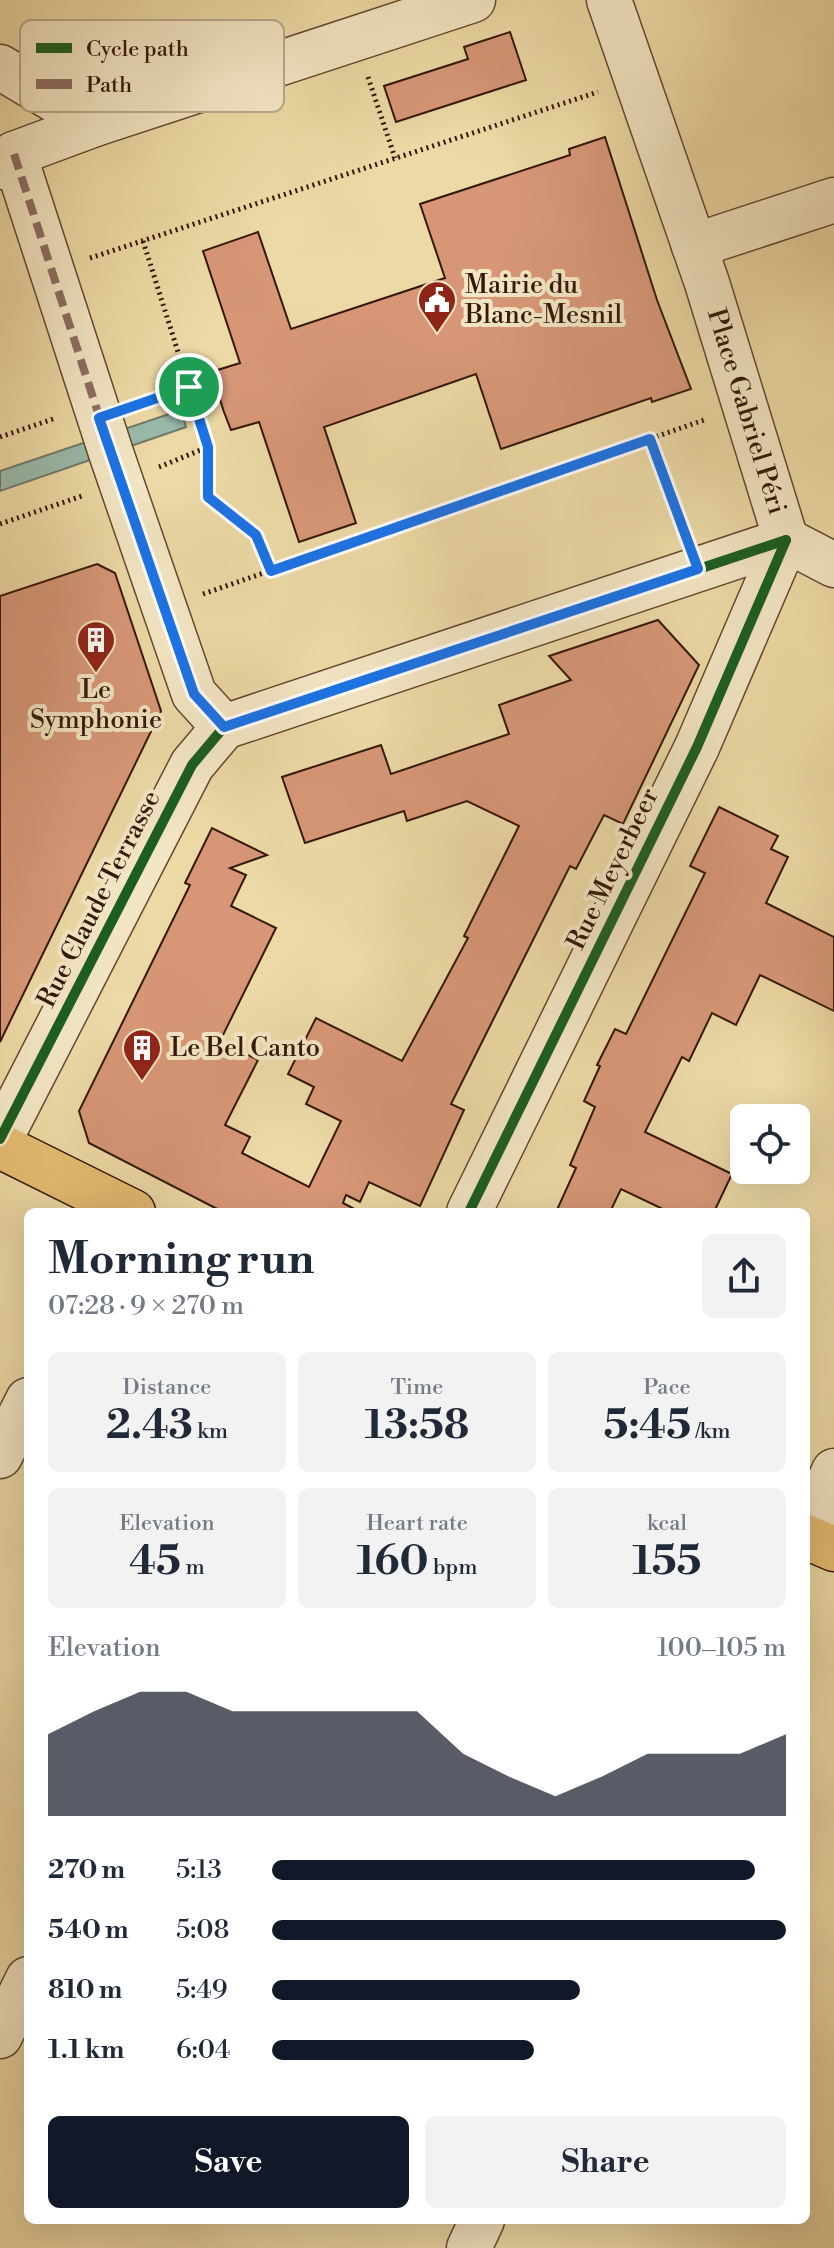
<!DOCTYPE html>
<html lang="en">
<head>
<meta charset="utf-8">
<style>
  body { margin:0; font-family:"Libre Bodoni",serif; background:#f2f2f3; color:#1f2937; height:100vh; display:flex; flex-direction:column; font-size:30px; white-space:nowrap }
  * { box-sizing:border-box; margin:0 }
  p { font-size:26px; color:#747a83 }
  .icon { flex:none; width:44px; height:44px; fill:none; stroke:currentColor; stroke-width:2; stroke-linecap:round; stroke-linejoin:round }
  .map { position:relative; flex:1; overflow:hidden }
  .panel { position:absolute; left:24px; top:1208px; width:786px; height:1016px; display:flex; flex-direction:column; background:#fff; border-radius:12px; box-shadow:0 8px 32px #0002 }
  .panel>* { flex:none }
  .buttons { position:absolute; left:730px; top:1104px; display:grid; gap:16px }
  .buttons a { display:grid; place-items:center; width:80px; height:80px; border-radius:12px; background:#fff; box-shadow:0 8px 32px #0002; font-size:40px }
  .pin { position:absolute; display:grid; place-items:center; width:68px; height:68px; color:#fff; margin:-34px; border:4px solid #fff; border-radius:50%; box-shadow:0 2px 8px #0007 }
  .round { display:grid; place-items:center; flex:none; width:84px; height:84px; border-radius:12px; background:#f2f2f3 }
  .overview { display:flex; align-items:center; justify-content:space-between; height:136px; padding:0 24px }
  h1 { font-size:44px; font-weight:700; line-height:60px }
  .metrics { display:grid; grid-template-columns:repeat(3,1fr); gap:12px; height:136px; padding:8px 24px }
  .metrics div { display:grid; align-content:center; border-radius:12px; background:#f2f2f3; text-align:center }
  .metrics b { font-size:40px; font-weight:700 }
  .metrics small { font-size:22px; font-weight:400 }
  .metrics p { font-size:22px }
  .chart { height:224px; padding:16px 24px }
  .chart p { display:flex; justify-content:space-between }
  .chart svg { width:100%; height:144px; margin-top:8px; fill:#111827; opacity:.7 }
  .action { display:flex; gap:16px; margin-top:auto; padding:16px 24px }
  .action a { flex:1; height:92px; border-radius:12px; background:#111827; color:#fff; font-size:32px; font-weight:700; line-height:92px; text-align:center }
  .action a+a { background:#f2f2f3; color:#1f2937 }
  ul { padding:0 24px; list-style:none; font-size:26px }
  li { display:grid; grid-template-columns:128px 96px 1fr; align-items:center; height:60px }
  li i { height:20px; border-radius:10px; background:#111827 }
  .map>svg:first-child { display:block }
  .water { fill:#99baaa; stroke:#71796a; stroke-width:2 }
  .building { fill:#d79777; stroke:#35180a; stroke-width:2 }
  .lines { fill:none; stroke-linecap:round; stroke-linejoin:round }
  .minor-casing { stroke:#634831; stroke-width:47 }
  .major-casing { stroke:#35180a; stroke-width:47 }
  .path { stroke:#35180a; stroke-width:5; stroke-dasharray:2 4; stroke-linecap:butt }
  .minor { stroke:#f3e6c4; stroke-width:44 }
  .major { stroke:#e6bc72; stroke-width:44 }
  .quiet { stroke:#8d6e63; stroke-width:8; stroke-dasharray:16 8; stroke-linecap:butt }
  .cycleway-casing { stroke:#f3e6c4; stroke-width:15 }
  .cycleway { stroke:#1b5e20; stroke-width:10 }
  .route-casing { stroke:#fff; stroke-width:16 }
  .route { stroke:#1a73e8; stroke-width:10 }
  .labels { text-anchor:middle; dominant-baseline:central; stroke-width:8; stroke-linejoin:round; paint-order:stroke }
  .poi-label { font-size:26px; fill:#35180a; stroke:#f3e6c4; text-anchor:start }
  .street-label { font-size:26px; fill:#35180a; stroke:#f3e6c4 }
  .key { fill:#f3e6c4; stroke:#baa88c; stroke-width:2 }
  .key-label { font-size:22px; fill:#35180a }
</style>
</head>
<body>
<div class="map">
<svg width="834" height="2248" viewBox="0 0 834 2248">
  <rect width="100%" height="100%" fill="#ecd9a5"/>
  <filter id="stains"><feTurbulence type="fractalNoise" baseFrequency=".0025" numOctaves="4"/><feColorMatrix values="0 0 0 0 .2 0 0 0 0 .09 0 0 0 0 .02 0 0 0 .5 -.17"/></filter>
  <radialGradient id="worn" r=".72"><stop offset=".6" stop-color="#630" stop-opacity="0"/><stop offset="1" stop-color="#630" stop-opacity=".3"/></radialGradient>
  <path class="water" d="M181 410 186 427 0 491V471Z"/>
  <g class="building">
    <path d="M510 32 526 80 396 122 384 86 468 59 464 47Z"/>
    <path d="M605 137 657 300 691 389 652 402 651 398 501 449 476 374 324 427 356 523 299 542 259 422 231 430 224 412 211 372 240 363 203 251 258 232 291 329 445 278 420 204 570 155 569 149Z"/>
    <path d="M97 564 115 573 161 711 0 1042V596Z"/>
    <path d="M658 620 699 665 623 824 604 815 576 869 570 866 451 1104 464 1110 420 1206 369 1182 360 1202 346 1195 343 1203 360 1212H223L89 1143 79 1111 190 885 185 883 212 828 267 855 230 868 246 875 231 906 276 928 220 1041 258 1060 225 1125 250 1137 242 1153 309 1187 341 1121 306 1104 314 1087 288 1074 316 1018 402 1061 468 938 464 936 519 826 467 801 407 821 404 811 305 843 282 777 381 745 391 774 509 734 499 705 571 680 549 656Z"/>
    <path d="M719 807 778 836 771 849 788 857 766 903 834 937V1011L760 975 736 1025 712 1013 689 1061 682 1057 645 1132 732 1174 714 1212H669L621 1189 610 1212H556L576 1168 570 1165 595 1107 584 1101 600 1066 597 1065 615 1029 626 1034 705 873 690 866Z"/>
  </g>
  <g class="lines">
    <g class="minor-casing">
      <g id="minor">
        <path id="s1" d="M609 0 707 283 786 540"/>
        <path d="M0 67 95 124"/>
        <path d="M14 154 111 453 194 694 224 727"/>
        <path d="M0 167 14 154 95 124 473 0"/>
        <path d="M694 246 834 200"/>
        <path d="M786 540 834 565"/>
        <path d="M224 727 786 540"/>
        <path d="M0 1139 192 765 224 727"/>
        <path d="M469 1212 697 747 786 540"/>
        <path d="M0 1456 28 1400"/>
        <path d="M806 1534 834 1471"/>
        <path d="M0 2036 28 1979"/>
        <path d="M469 2248 482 2220"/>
      </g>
    </g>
    <g class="major-casing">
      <g id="major">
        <path d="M0 1146 133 1212"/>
        <path d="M806 1537 834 1549"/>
      </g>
    </g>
    <g class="path">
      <path d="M368 77 395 158"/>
      <path d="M143 241 208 447V497L256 535 271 571"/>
      <path d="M90 258 598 92"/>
      <path d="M138 404 189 387"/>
      <path d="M0 437 56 418"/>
      <path d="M650 439 683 528"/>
      <path d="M159 467 208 447"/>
      <path d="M0 524 82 496"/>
      <path d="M203 594 704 420"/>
    </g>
    <use href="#minor" class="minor"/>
    <use href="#major" class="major"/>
    <path class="quiet" d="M14 154 111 453 194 694 224 727"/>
    <g class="cycleway-casing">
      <g id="cycleway">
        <path d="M0 1139 192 765 224 727 786 540"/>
        <path d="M469 1212 697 747 786 540"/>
      </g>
    </g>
    <use href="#cycleway" class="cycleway"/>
  </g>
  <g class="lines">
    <g class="route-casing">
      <path id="route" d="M189 387 208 447V497L256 535 271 571 650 439 698 569 224 727 194 694 99 418Z"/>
    </g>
    <use href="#route" class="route"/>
  </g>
  <defs>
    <g id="civic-pin" transform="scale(2)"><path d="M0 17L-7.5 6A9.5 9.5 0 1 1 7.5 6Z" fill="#8f2418" stroke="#f3e6c4"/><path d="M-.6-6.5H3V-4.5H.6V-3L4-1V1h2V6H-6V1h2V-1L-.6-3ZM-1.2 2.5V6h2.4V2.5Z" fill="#fff"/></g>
    <g id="building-pin" transform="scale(2)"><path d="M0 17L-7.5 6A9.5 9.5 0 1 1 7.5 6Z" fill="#8f2418" stroke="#f3e6c4"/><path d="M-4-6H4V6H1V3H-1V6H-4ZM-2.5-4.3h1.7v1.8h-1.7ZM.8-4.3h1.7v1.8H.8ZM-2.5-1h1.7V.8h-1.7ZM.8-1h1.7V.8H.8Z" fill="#fff"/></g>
  </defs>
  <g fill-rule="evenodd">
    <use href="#civic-pin" x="437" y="300"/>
    <use href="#building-pin" x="96" y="640"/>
    <use href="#building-pin" x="142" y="1048"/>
  </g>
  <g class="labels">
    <g class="poi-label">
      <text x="465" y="285">Mairie du<tspan x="465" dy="30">Blanc-Mesnil</tspan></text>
      <text x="96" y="690" text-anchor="middle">Le<tspan x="96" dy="30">Symphonie</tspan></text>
      <text x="170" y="1048">Le Bel Canto</text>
    </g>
    <g class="street-label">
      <text stroke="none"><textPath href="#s1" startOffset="434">Place Gabriel Péri</textPath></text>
      <text transform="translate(613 869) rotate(-64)">Rue Meyerbeer</text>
      <text transform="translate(99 899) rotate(-63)">Rue Claude Terrasse</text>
    </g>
  </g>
  <rect x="20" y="20" width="264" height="92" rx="12" class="key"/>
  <rect x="36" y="43" width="36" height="10" fill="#1b5e20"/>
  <rect x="36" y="79" width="36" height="10" fill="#8d6e63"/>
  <g class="key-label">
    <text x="86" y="56">Cycle path</text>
    <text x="86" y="92">Path</text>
  </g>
  <rect width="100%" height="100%" filter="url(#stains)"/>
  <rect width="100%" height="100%" fill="url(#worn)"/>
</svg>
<div class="buttons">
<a><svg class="icon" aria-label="locate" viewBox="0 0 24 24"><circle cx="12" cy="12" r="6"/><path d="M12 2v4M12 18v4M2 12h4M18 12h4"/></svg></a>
</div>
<div class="pin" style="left:189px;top:387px;background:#1e9e55"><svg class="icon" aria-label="arrive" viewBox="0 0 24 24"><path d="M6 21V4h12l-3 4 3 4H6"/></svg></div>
<section class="panel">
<div class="overview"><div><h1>Morning run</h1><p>07:28 · 9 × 270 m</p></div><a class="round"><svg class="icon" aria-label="share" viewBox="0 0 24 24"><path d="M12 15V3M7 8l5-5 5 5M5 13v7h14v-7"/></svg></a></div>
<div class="metrics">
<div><p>Distance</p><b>2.43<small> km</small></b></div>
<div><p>Time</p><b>13:58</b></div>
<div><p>Pace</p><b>5:45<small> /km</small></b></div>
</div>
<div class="metrics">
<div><p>Elevation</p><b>45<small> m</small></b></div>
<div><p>Heart rate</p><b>160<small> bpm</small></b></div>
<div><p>kcal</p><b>155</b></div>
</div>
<div class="chart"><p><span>Elevation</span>100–105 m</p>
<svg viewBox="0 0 160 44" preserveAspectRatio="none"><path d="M0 44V19L10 12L20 6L30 6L40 12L50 12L60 12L70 12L80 12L90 25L100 32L110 38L120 32L130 25L140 25L150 25L160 19V44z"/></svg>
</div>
<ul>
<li><b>270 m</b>5:13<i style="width:94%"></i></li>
<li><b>540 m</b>5:08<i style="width:100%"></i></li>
<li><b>810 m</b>5:49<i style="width:60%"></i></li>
<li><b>1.1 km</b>6:04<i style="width:51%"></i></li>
</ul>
<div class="action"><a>Save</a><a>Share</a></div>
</section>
</div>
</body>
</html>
